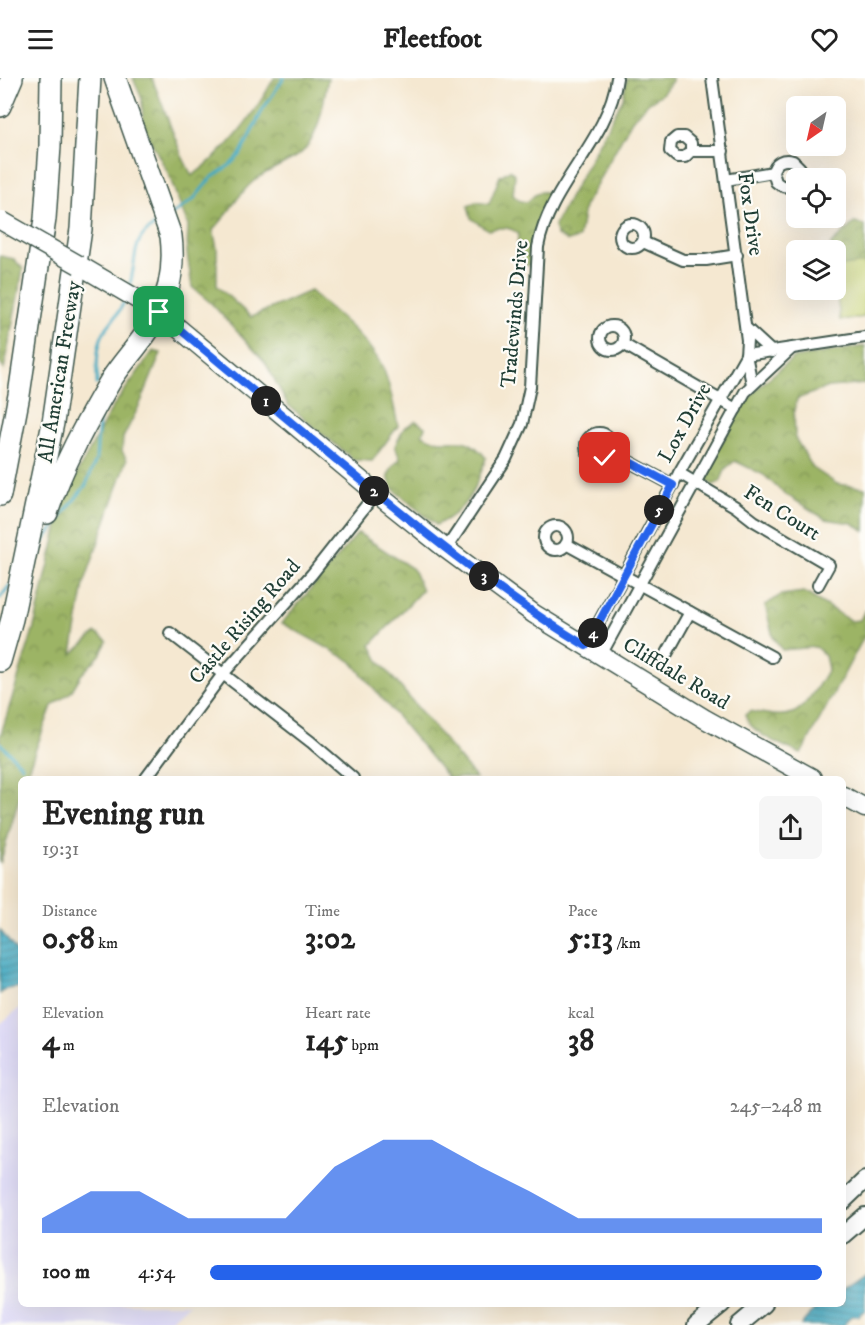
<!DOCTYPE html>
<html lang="en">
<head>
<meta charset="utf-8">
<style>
  body { margin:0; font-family:"IM FELL DW Pica",serif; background:#f6f6f6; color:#222; height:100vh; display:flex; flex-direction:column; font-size:22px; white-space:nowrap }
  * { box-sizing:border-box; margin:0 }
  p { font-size:20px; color:#767676 }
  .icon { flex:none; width:33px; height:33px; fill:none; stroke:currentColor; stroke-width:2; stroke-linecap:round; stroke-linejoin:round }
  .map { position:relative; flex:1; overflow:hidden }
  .details { position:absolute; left:18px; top:698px; width:828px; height:531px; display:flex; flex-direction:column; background:#fff; border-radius:9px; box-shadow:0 6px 24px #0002 }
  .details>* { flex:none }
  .needle { width:39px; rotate:214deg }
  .buttons { position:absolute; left:786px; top:18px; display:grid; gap:12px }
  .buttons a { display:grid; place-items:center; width:60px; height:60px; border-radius:9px; background:#fff; box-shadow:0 6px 24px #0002; font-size:30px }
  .pin { position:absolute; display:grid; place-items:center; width:51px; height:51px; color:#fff; margin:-26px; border-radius:12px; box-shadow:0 3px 9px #0006 }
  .km { position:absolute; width:30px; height:30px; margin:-15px; border-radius:50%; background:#222; color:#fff; font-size:16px; line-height:30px; text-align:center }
  .round { display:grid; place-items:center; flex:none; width:63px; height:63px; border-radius:9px; background:#f6f6f6 }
  .overview { display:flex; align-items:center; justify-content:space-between; height:102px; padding:0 24px }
  h1 { font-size:33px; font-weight:800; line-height:45px }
  .stats { display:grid; grid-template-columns:repeat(3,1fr); gap:9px; height:102px; padding:6px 24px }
  .stats div { display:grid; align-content:center }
  .stats b { font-size:30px; font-weight:800 }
  .stats small { font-size:16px; font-weight:400 }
  .stats p { font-size:16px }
  .chart { height:168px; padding:12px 24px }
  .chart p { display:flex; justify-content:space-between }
  .chart svg { width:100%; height:108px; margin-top:6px; fill:#2563eb; opacity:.7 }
  ul { padding:0 24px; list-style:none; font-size:20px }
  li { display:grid; grid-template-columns:96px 72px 1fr; align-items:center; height:45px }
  li i { height:15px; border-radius:8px; background:#2563eb }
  header { display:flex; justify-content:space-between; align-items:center; height:78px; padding:0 24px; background:#fff; font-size:27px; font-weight:800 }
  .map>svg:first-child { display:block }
  .built { fill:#dad6f7 }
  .forest { fill:url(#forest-crowns); stroke:#5e784c; stroke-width:1.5 }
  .pitch { fill:#c5d273; stroke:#728854; stroke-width:1.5 }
  .water { fill:url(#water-rules); stroke:#31747c; stroke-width:1.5 }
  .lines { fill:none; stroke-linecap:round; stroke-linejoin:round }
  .stream { stroke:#43aac3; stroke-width:3 }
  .street-casing { stroke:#3f574c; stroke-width:14 }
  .secondary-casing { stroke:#3f574c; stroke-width:20 }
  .primary-casing { stroke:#3f574c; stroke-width:21 }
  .highway-casing { stroke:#3f574c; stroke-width:24 }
  .street { stroke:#fff; stroke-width:10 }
  .secondary { stroke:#fff; stroke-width:16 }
  .primary { stroke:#fff; stroke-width:18 }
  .highway { stroke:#fff; stroke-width:21 }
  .primary-bridge-casing { stroke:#3f574c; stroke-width:21; stroke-linecap:butt }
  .primary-bridge { stroke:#fff; stroke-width:18 }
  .route-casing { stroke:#fff; stroke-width:12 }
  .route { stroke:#2563eb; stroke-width:8 }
  .labels { text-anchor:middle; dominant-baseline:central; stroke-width:4.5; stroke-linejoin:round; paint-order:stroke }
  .street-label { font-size:21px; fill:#1f3d34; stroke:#fdfcf7 }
</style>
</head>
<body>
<header><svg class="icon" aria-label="menu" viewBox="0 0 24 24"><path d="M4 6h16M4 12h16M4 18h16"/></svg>Fleetfoot<svg class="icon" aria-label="heart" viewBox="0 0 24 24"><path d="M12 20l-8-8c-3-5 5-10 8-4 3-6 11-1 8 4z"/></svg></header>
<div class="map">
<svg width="865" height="1247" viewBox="0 0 865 1247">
  <defs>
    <pattern id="forest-crowns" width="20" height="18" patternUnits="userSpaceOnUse" patternTransform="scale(1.5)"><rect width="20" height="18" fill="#9cb465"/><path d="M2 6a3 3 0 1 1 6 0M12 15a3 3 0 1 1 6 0" fill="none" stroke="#7f9454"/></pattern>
    <pattern id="water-rules" width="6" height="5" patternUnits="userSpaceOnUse" patternTransform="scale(1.5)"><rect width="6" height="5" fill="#43aac3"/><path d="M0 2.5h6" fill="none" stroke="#378c9f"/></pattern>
  </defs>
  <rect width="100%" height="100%" fill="#fdfcf7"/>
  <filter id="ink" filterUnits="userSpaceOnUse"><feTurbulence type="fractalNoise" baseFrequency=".0167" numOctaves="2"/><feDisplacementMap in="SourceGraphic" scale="12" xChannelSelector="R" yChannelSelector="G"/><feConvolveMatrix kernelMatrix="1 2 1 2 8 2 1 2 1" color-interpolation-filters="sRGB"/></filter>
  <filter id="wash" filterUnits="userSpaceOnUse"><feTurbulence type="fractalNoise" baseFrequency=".008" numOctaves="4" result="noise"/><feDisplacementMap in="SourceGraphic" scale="24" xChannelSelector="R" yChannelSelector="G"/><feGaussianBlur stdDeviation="1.35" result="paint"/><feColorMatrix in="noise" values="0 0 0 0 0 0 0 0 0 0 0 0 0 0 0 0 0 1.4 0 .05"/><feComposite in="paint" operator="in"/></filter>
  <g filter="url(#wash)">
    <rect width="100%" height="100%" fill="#f5e8d1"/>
    <path class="built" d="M21 929V1226H190L164 1247H0V946Z"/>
    <g class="forest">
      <path d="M133 0H152L182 78 192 98C228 72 253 39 274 0H328C323 24 320 61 299 77 285 86 268 92 255 102 237 116 229 137 213 152L217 170V208L251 239 310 213C335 235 366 258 382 288 390 304 394 330 398 348L372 383 354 382 288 327 265 284 211 225 192 209 187 175 188 148 168 95 143 49 142 21Z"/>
      <path d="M627 0H672V3L662 16 649 24 632 42 584 129 579 160 568 163 557 157 554 148 623 20Z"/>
      <path d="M510 92 515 97 513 117 520 123 527 124C535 118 537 111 549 115L551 120 542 133 533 185 526 188C517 179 517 168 518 155 508 148 499 149 488 152L471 140 468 128 475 124 489 126 500 98Z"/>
      <path d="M854 145 865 147V192L836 195V172H830L831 166Z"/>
      <path d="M0 178 14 181 23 191 4 291 0 285Z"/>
      <path d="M865 268V306L828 309 797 321 794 332 795 360 813 390 837 406 865 410V453L852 445 825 441 782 414 764 397 735 383 726 390 720 404 713 407 706 401 707 389 746 323 762 306 793 280Z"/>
      <path d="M153 273 161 275 141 324 123 360 122 373 127 382 84 506 72 576 96 555 107 563 100 577 81 597 71 614 52 628 25 700H21V714L0 786V659L34 549 65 418 112 330Z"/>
      <path d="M416 343 425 349 422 356C447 374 462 348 486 380 476 411 467 433 436 447L392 410 388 398 393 388 400 381 395 368 404 350Z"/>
      <path d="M358 455 413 491 422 512 371 567 379 583 476 700H448L351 583 282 545Z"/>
      <path d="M804 514 851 543 860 542 865 532V557L801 676C783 667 751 657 745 637L750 633C762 635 780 640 793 635 806 630 821 603 828 591L825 578 816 569 782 572 773 559 765 527 781 517Z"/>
    </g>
    <path class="pitch" d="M865 185V239L840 242 836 211V189Z"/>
    <g class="water">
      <path d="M0 852 21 879V909L6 911 0 916Z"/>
      <path d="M865 1196V1232L858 1238H851L844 1247H801C818 1226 816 1226 843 1226V1211Z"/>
    </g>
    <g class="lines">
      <g class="stream">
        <path d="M171 137 193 122 211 100 230 87 240 77 263 31 284 0"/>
        <path d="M129 209C138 184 129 159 158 146"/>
        <path d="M97 306C97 290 96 268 104 254 111 243 121 234 125 221"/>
        <path d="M35 476 64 435 86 407 96 382 99 340"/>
        <path d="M0 520 10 507"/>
        <path d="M0 665 22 688"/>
      </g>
    </g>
  </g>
  <g filter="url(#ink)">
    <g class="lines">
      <g class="street-casing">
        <g id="street">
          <path d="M712 0 747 262 746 277 752 306"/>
          <path d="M691 73V65L684 59H677L671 64 670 73 677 79H685L691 73H723"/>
          <path d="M726 102 773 94"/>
          <path d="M796 105C789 110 783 110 776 104L773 94C775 84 783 80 793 83L800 90V100"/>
          <circle cx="632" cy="158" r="12"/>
          <path d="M643 164 683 182H706L737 177"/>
          <circle cx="612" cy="260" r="12"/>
          <path d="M746 250 772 274"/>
          <path d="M623 266 736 331"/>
          <path d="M746 277 865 259"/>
          <circle cx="599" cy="368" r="13"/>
          <path d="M611 374 673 407"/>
          <path d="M679 395 736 429 754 443 829 487 818 507"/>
          <circle cx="556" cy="460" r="12"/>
          <path d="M566 466 772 579"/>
          <path d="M446 471 506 381 522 346 530 309 538 169C549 107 609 62 617 0"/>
          <path d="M170 555 311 664 353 700"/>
          <path d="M586 568 679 395 746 277"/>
          <path d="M601 577 745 314 791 271"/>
          <path d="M665 579 690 534"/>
          <path d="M146 700 223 596 312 496 376 415"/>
        </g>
      </g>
      <g class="secondary-casing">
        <g id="secondary">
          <path d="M843 1123 865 1102"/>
          <path d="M843 1157 865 1138"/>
          <path d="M696 1247 722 1226"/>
          <path d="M739 1247 764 1226"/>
        </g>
      </g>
      <g class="primary-casing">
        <g id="primary">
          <path d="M79 187 159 234 387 424 446 471 534 536 705 641 812 700"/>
          <path d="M843 718 865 730"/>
        </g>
      </g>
      <g class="highway-casing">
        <g id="highway">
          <path d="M0 28 12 0"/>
          <path d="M0 417 19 317 45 141 50 68 51 0"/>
          <path d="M47 435C62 388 86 345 111 302 126 279 147 259 159 234 171 211 174 183 171 158L115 0"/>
          <path d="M0 583 12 541 53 345 81 151 90 0"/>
        </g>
      </g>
      <use href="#street" class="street"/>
      <use href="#secondary" class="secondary"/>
      <use href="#primary" class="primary"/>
      <use href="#highway" class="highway"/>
      <g class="primary-bridge-casing">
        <path id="primary-bridge" d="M2 143 79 187"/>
      </g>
      <use href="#primary-bridge" class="primary-bridge"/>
    </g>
  </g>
  <g class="lines" filter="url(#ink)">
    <g class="route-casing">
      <path id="route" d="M159 234C217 283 276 331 334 380 415 447 496 514 586 568L673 407 611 374 605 380"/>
    </g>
    <use href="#route" class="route"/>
  </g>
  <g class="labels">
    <g class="street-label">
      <text transform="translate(750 136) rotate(82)">Fox Drive</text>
      <text transform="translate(515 236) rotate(-85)">Tradewinds Drive</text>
      <text transform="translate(60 294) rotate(-81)">All American Freeway</text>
      <text transform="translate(685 345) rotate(-61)">Lox Drive</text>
      <text transform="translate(782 435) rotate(32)">Fen Court</text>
      <text transform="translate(245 544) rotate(-49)">Castle Rising Road</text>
      <text transform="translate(676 596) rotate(31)">Cliffdale Road</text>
    </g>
  </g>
</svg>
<div class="buttons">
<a><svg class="needle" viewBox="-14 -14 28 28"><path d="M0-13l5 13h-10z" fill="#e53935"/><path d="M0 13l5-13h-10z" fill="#767676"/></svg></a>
<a><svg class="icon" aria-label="locate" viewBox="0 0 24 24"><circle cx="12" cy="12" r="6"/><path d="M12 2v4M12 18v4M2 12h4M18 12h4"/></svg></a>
<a><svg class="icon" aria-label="layers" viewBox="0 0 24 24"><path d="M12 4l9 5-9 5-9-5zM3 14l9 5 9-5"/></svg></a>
</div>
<div class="pin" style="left:159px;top:234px;background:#1e9e55"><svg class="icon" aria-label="arrive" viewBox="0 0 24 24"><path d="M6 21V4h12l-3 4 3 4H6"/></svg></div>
<div class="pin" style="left:605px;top:380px;background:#d93025"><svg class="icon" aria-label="check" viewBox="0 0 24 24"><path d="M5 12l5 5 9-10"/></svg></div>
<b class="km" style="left:266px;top:323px">1</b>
<b class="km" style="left:374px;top:413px">2</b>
<b class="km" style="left:484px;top:498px">3</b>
<b class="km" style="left:593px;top:555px">4</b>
<b class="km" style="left:659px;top:432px">5</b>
<section class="details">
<div class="overview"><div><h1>Evening run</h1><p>19:31</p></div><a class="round"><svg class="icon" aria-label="share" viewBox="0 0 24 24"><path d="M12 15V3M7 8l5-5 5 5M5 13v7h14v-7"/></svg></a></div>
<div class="stats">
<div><p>Distance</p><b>0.58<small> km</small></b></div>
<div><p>Time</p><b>3:02</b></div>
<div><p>Pace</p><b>5:13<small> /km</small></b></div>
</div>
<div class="stats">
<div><p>Elevation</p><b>4<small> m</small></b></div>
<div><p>Heart rate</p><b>145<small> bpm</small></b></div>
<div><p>kcal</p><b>38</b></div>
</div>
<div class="chart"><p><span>Elevation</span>245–248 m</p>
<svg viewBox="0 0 160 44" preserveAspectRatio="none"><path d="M0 44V38L10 27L20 27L30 38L40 38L50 38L60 17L70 6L80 6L90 17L100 27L110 38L120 38L130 38L140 38L150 38L160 38V44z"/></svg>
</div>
<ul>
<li><b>100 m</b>4:54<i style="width:100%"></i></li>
</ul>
</section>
</div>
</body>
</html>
